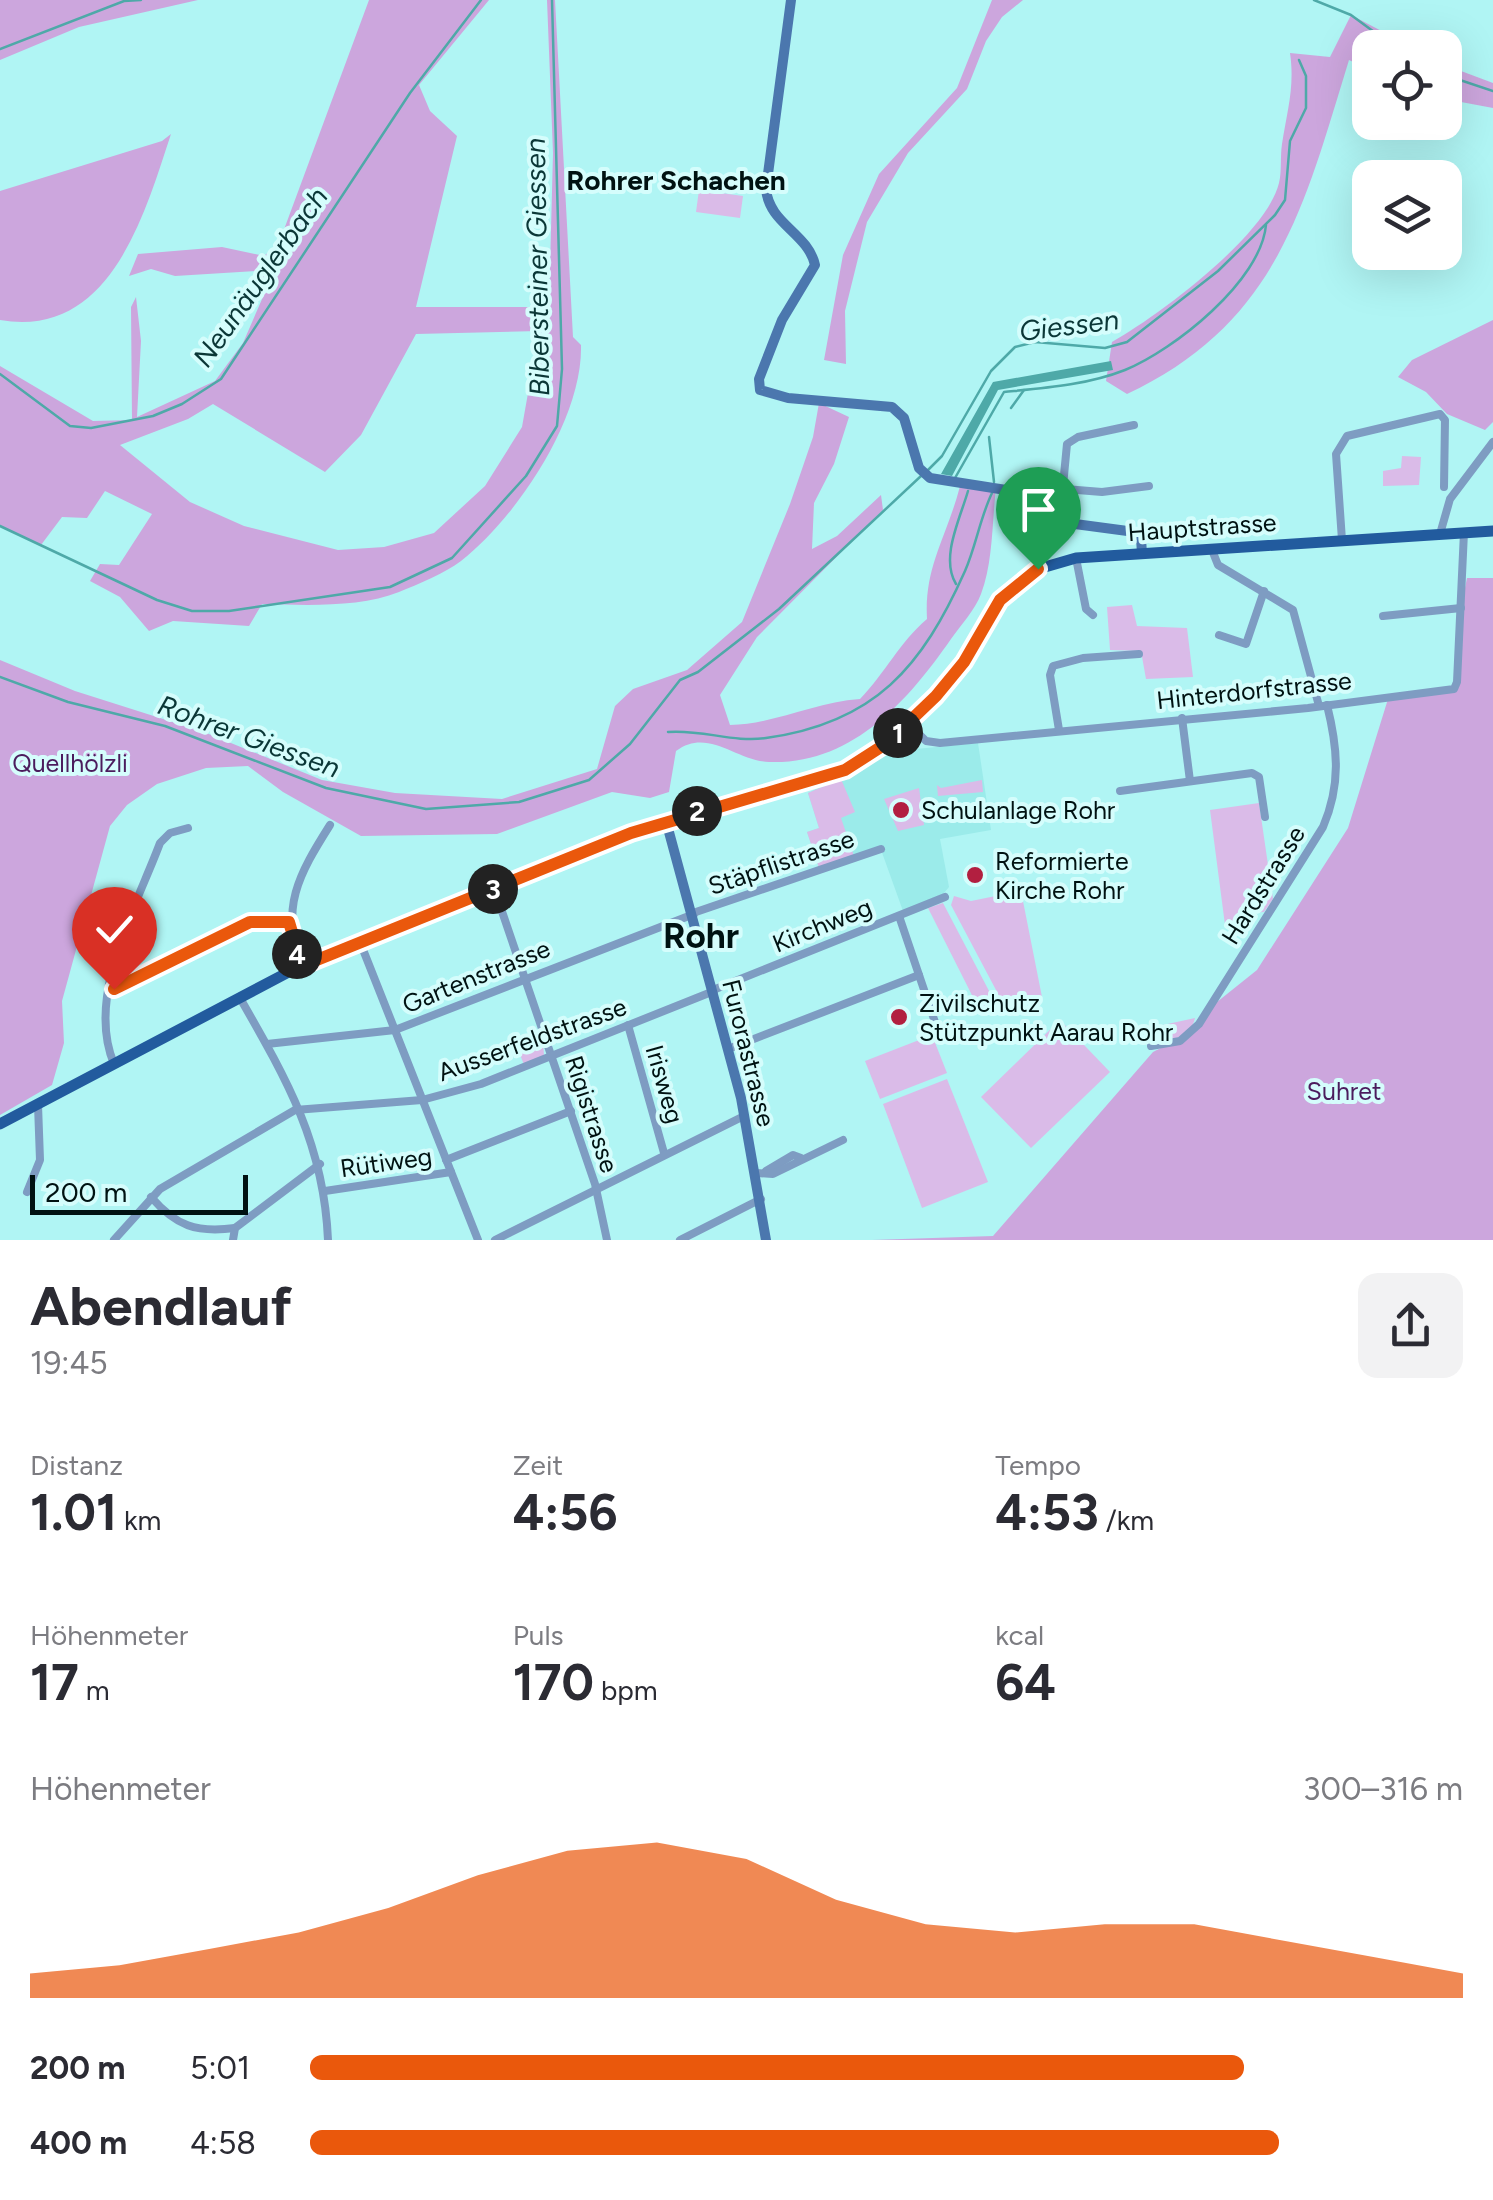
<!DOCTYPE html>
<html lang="de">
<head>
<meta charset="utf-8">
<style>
  body { margin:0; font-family:Figtree,sans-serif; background:#f2f2f3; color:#2b2b33; height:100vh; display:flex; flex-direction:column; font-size:38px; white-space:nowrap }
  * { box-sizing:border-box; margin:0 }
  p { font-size:32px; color:#7c7c81 }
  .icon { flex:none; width:55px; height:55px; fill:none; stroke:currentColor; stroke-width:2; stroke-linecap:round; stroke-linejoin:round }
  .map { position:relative; height:1240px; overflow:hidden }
  .drawer { display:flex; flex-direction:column; background:#fff; flex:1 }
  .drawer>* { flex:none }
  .buttons { position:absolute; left:1352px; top:30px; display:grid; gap:20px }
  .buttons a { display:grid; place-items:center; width:110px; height:110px; border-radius:20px; background:#fff; box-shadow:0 10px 40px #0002; font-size:50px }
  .scale { position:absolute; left:30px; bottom:25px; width:218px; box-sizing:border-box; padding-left:10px; border:5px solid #001212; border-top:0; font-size:28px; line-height:35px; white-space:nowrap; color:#001212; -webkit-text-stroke:8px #d5fdfc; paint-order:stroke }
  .pin { position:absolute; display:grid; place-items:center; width:85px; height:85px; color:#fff; margin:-102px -42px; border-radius:50% 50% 50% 0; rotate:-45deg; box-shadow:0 0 10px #0007 }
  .pin .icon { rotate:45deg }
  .km { position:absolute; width:50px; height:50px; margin:-25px; border-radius:50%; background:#222; color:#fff; font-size:28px; line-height:50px; text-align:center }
  .round { display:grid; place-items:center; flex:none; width:105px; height:105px; border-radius:20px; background:#f2f2f3 }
  .overview { display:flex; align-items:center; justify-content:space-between; height:170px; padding:0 30px }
  h1 { font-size:55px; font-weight:700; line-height:75px }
  .metrics { display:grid; grid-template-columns:repeat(3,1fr); gap:15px; height:170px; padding:10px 30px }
  .metrics div { display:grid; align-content:center }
  .metrics b { font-size:50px; font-weight:700 }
  .metrics small { font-size:28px; font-weight:400 }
  .metrics p { font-size:28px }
  .chart { height:280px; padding:20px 30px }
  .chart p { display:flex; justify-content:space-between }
  .chart svg { width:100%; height:180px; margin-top:10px; fill:#ea580c; opacity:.7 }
  ul { padding:0 30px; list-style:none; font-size:32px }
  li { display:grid; grid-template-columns:160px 120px 1fr; align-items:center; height:75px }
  li i { height:25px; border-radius:12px; background:#ea580c }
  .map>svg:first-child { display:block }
  .built { fill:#9bebea }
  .green { fill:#dabbe8 }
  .forest { fill:#cca6dd; fill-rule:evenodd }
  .water { fill:#4ea9a8 }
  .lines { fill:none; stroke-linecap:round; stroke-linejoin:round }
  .stream { stroke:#4ea9a8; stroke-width:2.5 }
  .street { stroke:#7e9cc2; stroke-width:8 }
  .secondary { stroke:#4b77ae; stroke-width:10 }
  .primary { stroke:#225b9e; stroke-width:11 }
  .route-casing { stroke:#fff; stroke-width:20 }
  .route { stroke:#ea580c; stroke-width:12 }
  .poi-dot { fill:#b21f40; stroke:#d5fdfc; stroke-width:4 }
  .labels { text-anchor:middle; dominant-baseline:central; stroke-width:8; stroke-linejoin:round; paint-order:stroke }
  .street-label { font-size:25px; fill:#001212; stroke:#d5fdfc }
  .park-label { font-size:25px; fill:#4b1c5d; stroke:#d5fdfc }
  .poi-label { font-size:25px; fill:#001212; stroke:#d5fdfc; text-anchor:start }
  .neighbourhood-label { font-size:28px; font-weight:bold; fill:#001212; stroke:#d5fdfc }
  .water-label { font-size:28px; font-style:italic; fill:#0b3737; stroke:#d5fdfc }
  .district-label { font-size:35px; font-weight:bold; fill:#001212; stroke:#d5fdfc }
</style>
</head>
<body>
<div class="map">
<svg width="1493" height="1240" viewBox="0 0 1493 1240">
  <rect width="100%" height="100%" fill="#b0f5f4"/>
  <path class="built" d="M904 738 916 749 978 743 991 830 940 839 949 887 943 894 903 911 880 847 819 868 807 832 819 828 808 793 867 764Z"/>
  <g class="green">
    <path d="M699 190 743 196 740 218 696 212Z"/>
    <path d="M1402 456 1421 457 1419 485 1383 486V471L1401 468Z"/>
    <path d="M1132 605 1137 626 1187 628 1193 677 1146 679 1141 651 1110 650 1107 607Z"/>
    <path d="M841 779 855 812 841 818 854 856 819 868 807 832 819 828 808 793Z"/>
    <path d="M982 780 983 792 938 796 937 785 941 788Z"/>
    <path d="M919 788 924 825 898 831 884 799Z"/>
    <path d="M1259 803 1273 899 1264 912 1250 913 1251 922 1225 925 1210 810Z"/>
    <path d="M1021 891 1042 997 1005 1007 951 905 954 896 971 901Z"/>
    <path d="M943 903 999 1010 982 1015 928 908Z"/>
    <path d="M1195 1018C1190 1039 1169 1042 1150 1042L1140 1030Z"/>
    <path d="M1060 1020 1110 1072 1031 1148 981 1097Z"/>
    <path d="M932 1035 947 1073 880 1099 865 1061Z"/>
    <path d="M543 1039 544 1056 524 1065 518 1049Z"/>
    <path d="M947 1079 988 1182 922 1208 883 1104Z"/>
  </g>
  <g class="forest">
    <path d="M0 0H198L79 27 0 60Z"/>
    <path d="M369 0H489L419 85 430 111 457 136 416 307H549L553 153 547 0H555L573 337 581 345C583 418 518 516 461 561 445 573 419 584 399 592 360 608 304 605 262 604L249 626 173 621 149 631 120 597 90 581 100 564 119 565 152 514 105 491 87 518 62 517 41 545 0 526V366L93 421 132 420 131 307 136 297 141 341 137 417 215 381 243 343 269 283 256 271 175 276 151 269 129 276 138 254 222 247 264 256 279 243ZM539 331 522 427 485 486 434 533 384 547 338 550 244 526 190 502 120 445 188 419 213 404 325 472 361 435 416 334Z"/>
    <path d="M992 0H1023L1002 17 986 41 967 89 908 153 867 222 845 311 846 364 824 360 843 255 879 174 957 88Z"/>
    <path d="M1351 15 1412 47 1370 48V70L1349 60C1304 206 1278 323 1127 394L1106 381 1112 342C1158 316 1266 236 1279 183 1282 171 1280 157 1282 144 1287 111 1295 87 1290 53L1330 57Z"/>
    <path d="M1445 65 1493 83V108L1445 99Z"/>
    <path d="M171 134C144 216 110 339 0 320V191L162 141Z"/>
    <path d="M1493 320V422L1485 430 1447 414 1426 392 1398 377 1412 360Z"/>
    <path d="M819 403 849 417 834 464 814 503 812 549 837 536 881 495 883 510 757 637 720 695 730 725C775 724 815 702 860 699 886 672 899 643 927 619 924 566 947 537 960 486L996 488C992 522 993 563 981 594 975 610 961 625 951 639 908 701 852 765 769 762 736 761 708 727 676 751L669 792 650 798 612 792 497 834 361 836 283 792 248 766 206 768 157 784 127 805 110 826 62 1001 64 1043 52 1085 0 1115V660L75 691 204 732 322 780 395 793 502 799 597 769 615 706 633 689 687 670 742 622 790 504 813 437Z"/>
    <path d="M1467 578H1493V1240H872L993 1236 1153 1052 1186 1035 1202 1014 1257 970 1348 828 1388 699 1458 687 1461 608Z"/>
  </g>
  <path class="water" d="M1111 361 1113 370 998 390 952 476 941 474 993 382Z"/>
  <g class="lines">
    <g class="stream">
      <path d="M1314 0 1351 15 1396 48"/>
      <path d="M0 49 124 1 141 0"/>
      <path d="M1445 75 1493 91"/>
      <path d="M0 374 70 426 91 428 153 416 182 404 221 379 410 93 481 0"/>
      <path d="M1011 408 1024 390"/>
      <path d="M989 437 994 482"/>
      <path d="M927 471 942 456 991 371 1015 347 1035 342 1105 348 1127 342 1218 271 1275 215 1285 200 1290 141 1306 108V76L1299 60"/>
      <path d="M955 478 1004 392C1045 388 1087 385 1125 370 1174 350 1261 281 1266 225"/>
      <path d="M0 526 157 600 192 611H229L390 587 452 558 526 476 557 426 562 369 552 0"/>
      <path d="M956 584C940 558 960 519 968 491"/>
      <path d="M0 677 68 702 165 726 326 788 426 809 519 802 589 780 630 744 680 680 698 672 779 609 921 476"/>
      <path d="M668 732C701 729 734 743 766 738 875 723 922 667 965 571 976 546 980 518 992 493"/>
    </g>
    <g class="street">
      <path d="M1065 489 1102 492 1149 486"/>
      <path d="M1060 517 1067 444 1078 437 1134 425"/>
      <path d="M1440 534 1450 499 1493 442"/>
      <path d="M1342 540 1336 454 1347 436 1440 414 1445 420 1444 487"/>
      <path d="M1212 550 1218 565 1293 610 1319 706"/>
      <path d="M1076 558 1086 609 1093 615"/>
      <path d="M1383 616 1461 608"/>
      <path d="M1219 635 1246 644 1264 591"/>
      <path d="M1182 718 1190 781"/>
      <path d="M909 724 926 741 940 743 1308 708 1454 689 1457 682 1464 532"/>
      <path d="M1059 730 1050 675 1053 666 1083 658 1139 654"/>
      <path d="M1120 791 1252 773 1259 777 1265 817"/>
      <path d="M494 888 595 1184 607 1240"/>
      <path d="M693 913 881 849"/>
      <path d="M899 916 938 1031"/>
      <path d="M360 942 478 1240"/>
      <path d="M302 965C279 909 299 874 330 825"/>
      <path d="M110 989 122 988 250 921 289 922"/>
      <path d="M713 990 945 897"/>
      <path d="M240 998C287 1080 324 1144 328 1240"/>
      <path d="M628 1025 664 1153"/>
      <path d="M267 1044 395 1030 694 914"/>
      <path d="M1151 1046 1180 1041 1199 1024 1323 827C1341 785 1338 749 1327 705"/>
      <path d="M728 1049 919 975"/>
      <path d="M114 1064C85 996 137 905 160 843L170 833 188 828"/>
      <path d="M446 1160 571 1111"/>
      <path d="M766 1171 793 1155 801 1158"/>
      <path d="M756 1173 773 1174 843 1140"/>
      <path d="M325 1191 451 1172"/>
      <path d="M27 1192 40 1160 38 1105"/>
      <path d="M151 1197C176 1226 196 1233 235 1228"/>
      <path d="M114 1240 160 1189 295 1110 422 1100 481 1084 714 991"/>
      <path d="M233 1240 235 1228 320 1164"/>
      <path d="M495 1240 744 1116"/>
      <path d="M680 1240 761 1199"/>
    </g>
    <g class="secondary">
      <path d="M791 0 766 189C769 224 808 233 815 265L782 320 759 379 760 390 788 398 892 407 904 418 919 468 930 478 1006 490 1075 524 1135 532 1141 538 1142 554"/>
      <path d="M666 821 741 1098 766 1240"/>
    </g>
    <path class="primary" d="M0 1124 302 965 631 833 845 770 887 743 936 696 1013 586 1038 569 1076 558 1493 531"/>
  </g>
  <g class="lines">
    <g class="route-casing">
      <path id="route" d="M114 989 250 922H289L302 966 631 833 845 770 887 743 936 696 964 662 1000 600 1038 569"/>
    </g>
    <use href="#route" class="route"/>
  </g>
  <g class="poi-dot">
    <circle cx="901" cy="810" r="10"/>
    <circle cx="975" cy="875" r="10"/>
    <circle cx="899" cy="1017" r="10"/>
  </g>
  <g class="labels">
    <g class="street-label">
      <text transform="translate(1202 527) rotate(-4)">Hauptstrasse</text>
      <text transform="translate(1254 690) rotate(-6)">Hinterdorfstrasse</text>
      <text transform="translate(781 862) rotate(-19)">Stäpflistrasse</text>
      <text transform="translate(1263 885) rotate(-58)">Hardstrasse</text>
      <text transform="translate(822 925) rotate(-22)">Kirchweg</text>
      <text transform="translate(476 976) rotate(-22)">Gartenstrasse</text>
      <text transform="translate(532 1039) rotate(-20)">Ausserfeldstrasse</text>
      <text transform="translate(749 1053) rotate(76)">Furorastrasse</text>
      <text transform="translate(665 1084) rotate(74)">Irisweg</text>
      <text transform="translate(592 1114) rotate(72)">Rigistrasse</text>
      <text transform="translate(386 1162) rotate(-8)">Rütiweg</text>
    </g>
    <g class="park-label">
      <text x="70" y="763">Quellhölzli</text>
      <text x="1344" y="1091">Suhret</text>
    </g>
    <g class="poi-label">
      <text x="921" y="810">Schulanlage Rohr</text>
      <text x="995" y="861">Reformierte<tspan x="995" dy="29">Kirche Rohr</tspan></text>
      <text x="919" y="1003">Zivilschutz<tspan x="919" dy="29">Stützpunkt Aarau Rohr</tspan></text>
    </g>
    <g class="neighbourhood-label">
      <text x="676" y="180">Rohrer Schachen</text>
    </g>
    <g class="water-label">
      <text transform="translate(537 267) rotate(-91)">Bibersteiner Giessen</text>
      <text transform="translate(260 277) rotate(-55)">Neunäuglerbach</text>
      <text transform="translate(1069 325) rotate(-7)">Giessen</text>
      <text transform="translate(249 736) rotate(20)">Rohrer Giessen</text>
    </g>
    <g class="district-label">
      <text x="701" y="936">Rohr</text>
    </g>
  </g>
</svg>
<div class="buttons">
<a><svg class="icon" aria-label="locate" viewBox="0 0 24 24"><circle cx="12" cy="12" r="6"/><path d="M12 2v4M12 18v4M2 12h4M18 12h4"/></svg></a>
<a><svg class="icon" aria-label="layers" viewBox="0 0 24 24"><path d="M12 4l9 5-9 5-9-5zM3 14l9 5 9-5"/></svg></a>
</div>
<div class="scale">200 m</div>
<div class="pin" style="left:1038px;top:569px;background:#1e9e55"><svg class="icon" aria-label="arrive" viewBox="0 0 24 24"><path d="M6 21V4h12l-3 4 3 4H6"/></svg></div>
<div class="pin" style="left:114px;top:989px;background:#d93025"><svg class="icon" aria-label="check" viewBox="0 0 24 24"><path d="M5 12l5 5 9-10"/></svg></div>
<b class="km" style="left:898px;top:733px">1</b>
<b class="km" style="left:697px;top:811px">2</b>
<b class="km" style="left:493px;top:889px">3</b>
<b class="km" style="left:297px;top:954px">4</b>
</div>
<section class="drawer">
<div class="overview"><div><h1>Abendlauf</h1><p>19:45</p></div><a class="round"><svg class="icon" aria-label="share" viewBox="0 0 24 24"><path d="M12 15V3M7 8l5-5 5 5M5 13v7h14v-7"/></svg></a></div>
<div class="metrics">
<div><p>Distanz</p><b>1.01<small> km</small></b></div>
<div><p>Zeit</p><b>4:56</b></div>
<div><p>Tempo</p><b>4:53<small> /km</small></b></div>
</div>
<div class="metrics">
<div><p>Höhenmeter</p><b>17<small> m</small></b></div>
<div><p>Puls</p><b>170<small> bpm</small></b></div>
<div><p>kcal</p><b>64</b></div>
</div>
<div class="chart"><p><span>Höhenmeter</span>300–316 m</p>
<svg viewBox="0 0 160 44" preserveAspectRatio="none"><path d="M0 44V38L10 36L20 32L30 28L40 22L50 14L60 8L70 6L80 10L90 20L100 26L110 28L120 26L130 26L140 30L150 34L160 38V44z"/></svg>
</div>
<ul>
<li><b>200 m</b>5:01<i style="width:81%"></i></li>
<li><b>400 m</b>4:58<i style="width:84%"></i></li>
</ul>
</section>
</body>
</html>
